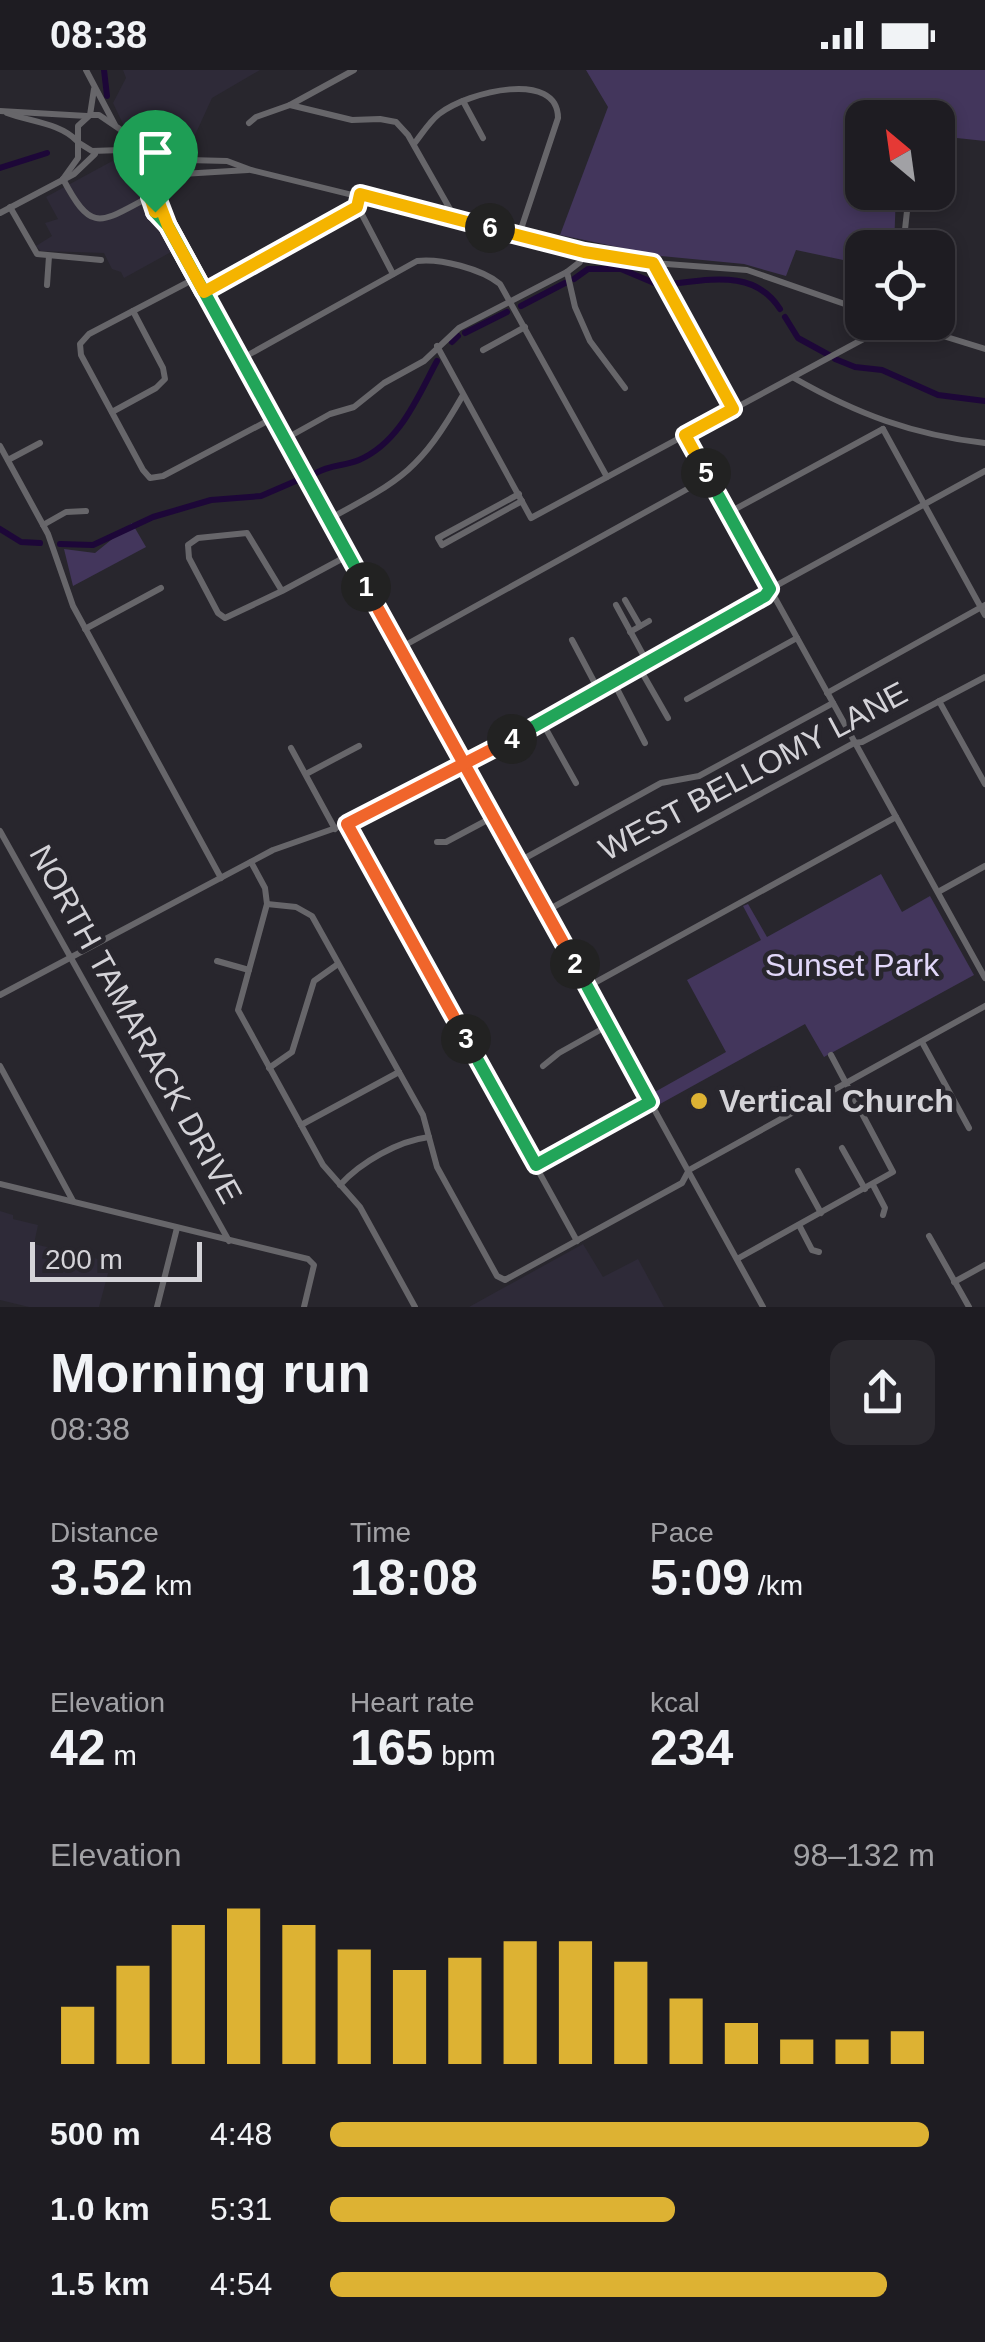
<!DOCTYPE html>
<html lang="en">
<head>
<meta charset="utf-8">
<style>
  body { margin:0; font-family:Arial,sans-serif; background:#2b292f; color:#f1f3f6; height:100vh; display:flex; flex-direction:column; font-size:38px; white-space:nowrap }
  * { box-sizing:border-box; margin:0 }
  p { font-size:32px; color:#a1a1a5 }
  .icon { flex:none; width:55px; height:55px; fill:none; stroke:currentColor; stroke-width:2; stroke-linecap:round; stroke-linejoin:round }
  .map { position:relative; height:1237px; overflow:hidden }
  .details { display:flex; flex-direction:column; background:#1e1c22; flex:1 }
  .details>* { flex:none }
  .needle { width:65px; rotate:331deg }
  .fabs { position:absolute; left:845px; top:30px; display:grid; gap:20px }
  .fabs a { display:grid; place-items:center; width:110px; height:110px; border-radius:20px; background:#1e1c22; box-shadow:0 5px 15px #0003,0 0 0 2px #3c3a40; font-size:50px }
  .scale { position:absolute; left:30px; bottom:25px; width:172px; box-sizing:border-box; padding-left:10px; border:5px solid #d4d3d8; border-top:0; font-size:28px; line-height:35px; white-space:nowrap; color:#d4d3d8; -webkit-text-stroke:8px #28262d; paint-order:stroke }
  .pin { position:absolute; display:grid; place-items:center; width:85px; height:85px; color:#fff; margin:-102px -42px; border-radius:50% 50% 50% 0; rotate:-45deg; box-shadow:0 0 10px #0007 }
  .pin .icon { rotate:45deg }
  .km { position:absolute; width:50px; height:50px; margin:-25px; border-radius:50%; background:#222; color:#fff; font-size:28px; line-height:50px; text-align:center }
  .round { display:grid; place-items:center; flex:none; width:105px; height:105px; border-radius:20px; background:#2b292f }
  .summary { display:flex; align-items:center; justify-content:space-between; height:170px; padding:0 50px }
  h1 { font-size:55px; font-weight:600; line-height:75px }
  .figures { display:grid; grid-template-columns:repeat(3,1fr); gap:15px; height:170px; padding:10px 50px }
  .figures div { display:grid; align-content:center }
  .figures b { font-size:50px; font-weight:600 }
  .figures small { font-size:28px; font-weight:400 }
  .figures p { font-size:28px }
  .chart { height:280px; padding:20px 50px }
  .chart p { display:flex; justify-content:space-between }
  .chart svg { width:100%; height:180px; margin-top:10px; stroke:#ddb233; stroke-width:6 }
  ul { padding:0 50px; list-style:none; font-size:32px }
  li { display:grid; grid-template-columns:160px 120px 1fr; align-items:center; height:75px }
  li i { height:25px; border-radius:12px; background:#ddb233 }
  .status { display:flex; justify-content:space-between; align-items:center; height:70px; padding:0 50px; background:#1e1c22; direction:ltr }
  .status svg { height:28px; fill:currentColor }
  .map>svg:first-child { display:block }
  .built { fill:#2e2a38 }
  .green { fill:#43365c }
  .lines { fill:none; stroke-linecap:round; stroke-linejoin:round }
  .canal { stroke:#1d0738; stroke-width:6 }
  .minor { stroke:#67666a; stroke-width:6 }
  .split-1-casing { stroke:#fff; stroke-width:20 }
  .split-2-casing { stroke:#fff; stroke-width:20 }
  .split-3-casing { stroke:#fff; stroke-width:20 }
  .split-4-casing { stroke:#fff; stroke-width:20 }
  .split-5-casing { stroke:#fff; stroke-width:20 }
  .split-6-casing { stroke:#fff; stroke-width:20 }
  .split-7-casing { stroke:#fff; stroke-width:20 }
  .split-1 { stroke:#22a559; stroke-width:12 }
  .split-2 { stroke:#f0652b; stroke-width:12 }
  .split-3 { stroke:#22a559; stroke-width:12 }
  .split-4 { stroke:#f0652b; stroke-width:12 }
  .split-5 { stroke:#22a559; stroke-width:12 }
  .split-6 { stroke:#f5b400; stroke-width:12 }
  .split-7 { stroke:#f5b400; stroke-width:12 }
  .poi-dot { fill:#ddb233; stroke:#28262d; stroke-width:4 }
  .labels { text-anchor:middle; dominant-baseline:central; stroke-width:9; stroke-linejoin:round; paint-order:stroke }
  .street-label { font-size:32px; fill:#d4d3d8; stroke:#28262d }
  .park-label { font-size:32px; fill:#e1d7f9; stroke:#28262d }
  .poi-label { font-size:32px; font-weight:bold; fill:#d4d3d8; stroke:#28262d; text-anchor:start }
</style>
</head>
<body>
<div class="status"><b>08:38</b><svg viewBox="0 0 49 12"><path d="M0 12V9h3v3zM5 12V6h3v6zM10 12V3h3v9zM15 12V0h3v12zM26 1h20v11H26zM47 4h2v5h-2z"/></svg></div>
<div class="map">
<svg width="985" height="1237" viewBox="0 0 985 1237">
  <rect width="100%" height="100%" fill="#28262d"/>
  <g class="built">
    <path d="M123 0H260L212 28 190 76 167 66H149L124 56 113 33 126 8Z"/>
    <path d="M116 89 122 91 171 182 124 208 121 202 112 199 104 183 41 181 36 176 52 166 45 153 58 149 46 127Z"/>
    <path d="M0 1141 13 1145V1149L38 1155 34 1174 111 1192 99 1237H29L0 1230Z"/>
    <path d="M583 1174 603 1207 638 1189 664 1237H469Z"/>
  </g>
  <g class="green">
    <path d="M586 0H985V71L938 66V48H862V122L896 123 894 177 862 178V194L796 180 786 206 744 194 661 186 560 165 608 37Z"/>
    <path d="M132 453 146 477 73 516 64 479 95 483Z"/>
    <path d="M881 804 902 842 930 826 974 905 824 987 805 954 660 1034 653 1023 726 982 687 910 761 870 743 836 748 834 767 867Z"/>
  </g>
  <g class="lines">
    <g class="canal">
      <path d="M104 0 107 26"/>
      <path d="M0 98 47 83"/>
      <path d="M574 209 588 199H621L659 215"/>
      <path d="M669 214C709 210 755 199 780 239"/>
      <path d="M521 236 565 213"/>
      <path d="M785 247 798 268 829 285"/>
      <path d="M465 263 507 242"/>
      <path d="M452 272 458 266"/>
      <path d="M835 289 855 297 882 300 938 325 985 331"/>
      <path d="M314 404C333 393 343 397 359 390 400 372 417 328 437 291"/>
      <path d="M0 459 21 472 40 473"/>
      <path d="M60 474 93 475 153 447 211 430 261 426 298 410"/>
    </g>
    <g class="minor">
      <path d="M86 0 115 55"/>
      <path d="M463 31 483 68"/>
      <path d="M290 35 352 50 380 49 396 52 408 65 455 148"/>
      <path d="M0 41 87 46"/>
      <path d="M7 43C31 52 60 53 77 71"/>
      <path d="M90 45 94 19"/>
      <path d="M249 53 256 47 290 35 354 0"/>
      <path d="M79 73 92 81 121 80C138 90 142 107 164 105L172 95V78"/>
      <path d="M414 74C422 64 429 52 439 44 469 21 558 0 558 48L519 165"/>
      <path d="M140 100 155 142 167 156"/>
      <path d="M163 105 158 130 168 156 763 1237"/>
      <path d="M165 105 248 100"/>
      <path d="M63 109 78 88V56L90 45H99L130 66 163 70 188 90 227 91 251 100 584 182 653 193 747 200 862 240"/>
      <path d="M63 109C92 164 100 153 149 127L158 130"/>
      <path d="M357 135 393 204"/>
      <path d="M10 137 37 184 101 190"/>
      <path d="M0 143 74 104 95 84"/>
      <path d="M903 178 907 141"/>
      <path d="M653 193 733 339"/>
      <path d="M567 202 575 237 590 271 625 318"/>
      <path d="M196 208 89 264 80 274 81 285 143 400 150 408 163 406 273 348"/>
      <path d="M47 215 49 186"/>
      <path d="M204 222 357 137"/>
      <path d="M898 252 985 279"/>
      <path d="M437 276 531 448 895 252"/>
      <path d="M483 280 525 257"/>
      <path d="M241 289 417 191C440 188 482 199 500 214L607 407"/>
      <path d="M794 308C857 344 913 365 985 373"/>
      <path d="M112 342 156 318 165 309 163 298 133 241"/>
      <path d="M883 359 985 545"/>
      <path d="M685 365 985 908"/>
      <path d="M285 369 330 344 354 337 384 313 424 291 459 258 567 202 580 192 584 182"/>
      <path d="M0 376 48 464 73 536 221 808"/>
      <path d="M8 390 40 373"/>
      <path d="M519 424 438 468 442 475 522 431"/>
      <path d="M728 443 883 359"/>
      <path d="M329 449C403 409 420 400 463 325"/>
      <path d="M43 455 66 442 86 441"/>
      <path d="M282 521 225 548 218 543 189 488 188 475 198 468 247 463 282 521 349 485"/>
      <path d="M625 530 640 556"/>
      <path d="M616 535 647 592"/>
      <path d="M85 559 161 518"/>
      <path d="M630 562 649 551"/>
      <path d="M572 570 599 621"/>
      <path d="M400 578 709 407"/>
      <path d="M640 599 668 648"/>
      <path d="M614 613 645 673"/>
      <path d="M827 623 985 535"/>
      <path d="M687 629 797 568"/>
      <path d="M939 631 985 714"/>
      <path d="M542 652 576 713"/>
      <path d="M291 678 335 759"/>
      <path d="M306 704 359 676"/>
      <path d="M347 754 577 1171"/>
      <path d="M0 761 229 1171"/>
      <path d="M437 772H446L493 747"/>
      <path d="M251 792 265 818 267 834 238 940 323 1095 360 1137 415 1237"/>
      <path d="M518 792 661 713 699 706 833 633"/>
      <path d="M938 822 985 796"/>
      <path d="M267 834 296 837 312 846 423 1045 437 1097 497 1206 505 1210 682 1113 689 1100 985 936"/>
      <path d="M546 841 854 673 862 672 985 607"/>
      <path d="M217 891 249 900"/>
      <path d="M587 917 896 747"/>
      <path d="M0 925 273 780 347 754 464 694 765 526 770 519 985 401"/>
      <path d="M922 972 969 1058"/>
      <path d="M0 996 73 1131"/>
      <path d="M543 996 559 983 609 955"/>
      <path d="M269 998 292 982 314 911 338 894"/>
      <path d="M301 1055 399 1002"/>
      <path d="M842 1078 865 1119"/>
      <path d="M535 1095 651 1032"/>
      <path d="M798 1101 821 1143"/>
      <path d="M0 1114 308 1189 314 1195 304 1237"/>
      <path d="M340 1115C361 1092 398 1071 429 1067"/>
      <path d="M873 1115 885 1138 883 1145"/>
      <path d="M799 1155 812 1180 819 1182"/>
      <path d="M929 1166 969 1237"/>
      <path d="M737 1189 893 1102 831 985"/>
      <path d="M954 1212 985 1195"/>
      <path d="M157 1237 177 1158"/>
    </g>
  </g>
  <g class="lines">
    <g class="split-1-casing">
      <path id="split-1" d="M155 142 168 156 366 517"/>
    </g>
    <g class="split-2-casing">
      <path id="split-2" d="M366 517 575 894"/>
    </g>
    <g class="split-3-casing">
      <path id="split-3" d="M466 969 536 1095 650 1032 575 894"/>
    </g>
    <g class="split-4-casing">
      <path id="split-4" d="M466 969 347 754 512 669"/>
    </g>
    <g class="split-5-casing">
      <path id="split-5" d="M512 669 765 526 770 519 706 403"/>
    </g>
    <g class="split-6-casing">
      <path id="split-6" d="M490 158 584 182 653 193 733 339 685 365 706 403"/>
    </g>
    <g class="split-7-casing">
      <path id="split-7" d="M155 142 150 127 158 130 168 156 204 222 357 137 360 124 490 158"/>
    </g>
    <use href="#split-1" class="split-1"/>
    <use href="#split-2" class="split-2"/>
    <use href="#split-3" class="split-3"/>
    <use href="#split-4" class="split-4"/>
    <use href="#split-5" class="split-5"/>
    <use href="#split-6" class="split-6"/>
    <use href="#split-7" class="split-7"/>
  </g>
  <circle class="poi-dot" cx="699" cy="1031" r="10"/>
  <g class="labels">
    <g class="street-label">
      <text transform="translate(753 701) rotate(-28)">WEST BELLOMY LANE</text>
      <text transform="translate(136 954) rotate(61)">NORTH TAMARACK DRIVE</text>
    </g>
    <g class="park-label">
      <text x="852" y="895">Sunset Park</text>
    </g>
    <g class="poi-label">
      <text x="719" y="1031">Vertical Church</text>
    </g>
  </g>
</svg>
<div class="fabs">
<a><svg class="needle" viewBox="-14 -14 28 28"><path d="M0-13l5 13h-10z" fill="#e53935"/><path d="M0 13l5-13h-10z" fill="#a1a1a5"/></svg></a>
<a><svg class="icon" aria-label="locate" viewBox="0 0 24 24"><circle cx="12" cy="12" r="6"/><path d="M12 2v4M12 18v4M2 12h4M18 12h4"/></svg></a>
</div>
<div class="scale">200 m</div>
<div class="pin" style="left:155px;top:142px;background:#1e9e55"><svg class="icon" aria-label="arrive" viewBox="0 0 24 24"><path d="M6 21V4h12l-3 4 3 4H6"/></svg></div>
<b class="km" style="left:366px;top:517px">1</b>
<b class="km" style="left:575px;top:894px">2</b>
<b class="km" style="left:466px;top:969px">3</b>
<b class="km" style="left:512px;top:669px">4</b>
<b class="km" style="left:706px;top:403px">5</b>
<b class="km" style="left:490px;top:158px">6</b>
</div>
<section class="details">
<div class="summary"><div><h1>Morning run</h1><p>08:38</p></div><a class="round"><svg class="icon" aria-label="share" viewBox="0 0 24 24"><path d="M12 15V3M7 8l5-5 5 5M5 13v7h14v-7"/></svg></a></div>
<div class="figures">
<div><p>Distance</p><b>3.52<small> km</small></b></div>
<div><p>Time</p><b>18:08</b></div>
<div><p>Pace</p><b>5:09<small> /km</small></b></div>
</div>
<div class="figures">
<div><p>Elevation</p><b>42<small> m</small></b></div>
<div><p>Heart rate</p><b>165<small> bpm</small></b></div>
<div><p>kcal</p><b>234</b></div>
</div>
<div class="chart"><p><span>Elevation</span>98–132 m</p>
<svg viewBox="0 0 160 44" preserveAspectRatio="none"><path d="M5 44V30M15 44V20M25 44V10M35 44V6M45 44V10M55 44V16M65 44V21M75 44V18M85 44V14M95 44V14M105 44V19M115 44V28M125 44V34M135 44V38M145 44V38M155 44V36"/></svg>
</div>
<ul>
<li><b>500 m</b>4:48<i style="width:99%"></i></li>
<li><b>1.0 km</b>5:31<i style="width:57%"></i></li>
<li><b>1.5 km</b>4:54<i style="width:92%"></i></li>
</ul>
</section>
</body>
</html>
